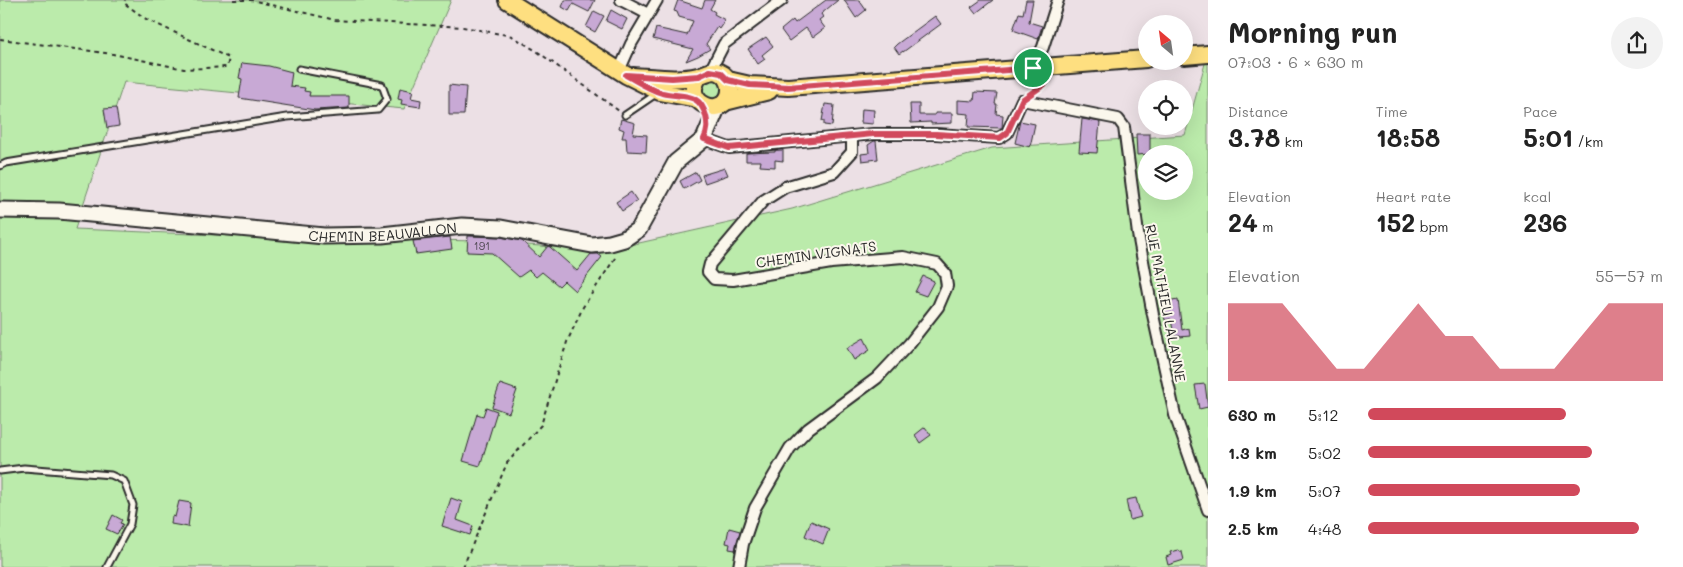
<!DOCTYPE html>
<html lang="en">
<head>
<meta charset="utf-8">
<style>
  body { margin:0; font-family:Mali,sans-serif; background:#f2f2f2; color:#222; height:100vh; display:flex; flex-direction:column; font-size:19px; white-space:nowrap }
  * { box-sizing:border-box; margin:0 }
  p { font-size:16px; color:#767676 }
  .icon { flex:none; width:28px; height:28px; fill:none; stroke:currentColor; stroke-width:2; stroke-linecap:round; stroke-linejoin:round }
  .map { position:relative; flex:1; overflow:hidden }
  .panel { display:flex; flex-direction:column; background:#fff; width:475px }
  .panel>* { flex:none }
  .needle { width:32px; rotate:331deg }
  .controls { position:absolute; left:1138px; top:15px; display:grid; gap:10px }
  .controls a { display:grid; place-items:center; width:55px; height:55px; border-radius:50%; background:#fff; box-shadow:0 5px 20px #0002; font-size:25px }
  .pin { position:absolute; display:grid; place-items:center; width:42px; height:42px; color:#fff; margin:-21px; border:2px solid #fff; border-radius:50%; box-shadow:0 1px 5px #0007 }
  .round { display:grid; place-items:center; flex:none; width:52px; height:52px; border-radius:26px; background:#f2f2f2 }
  .headline { display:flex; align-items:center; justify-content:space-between; height:85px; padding:0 20px }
  h1 { font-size:28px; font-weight:700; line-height:38px }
  .figures { display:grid; grid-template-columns:repeat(3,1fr); gap:8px; height:85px; padding:5px 20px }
  .figures div { display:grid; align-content:center }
  .figures b { font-size:25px; font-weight:700 }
  .figures small { font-size:14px; font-weight:400 }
  .figures p { font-size:14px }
  .chart { height:140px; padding:10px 20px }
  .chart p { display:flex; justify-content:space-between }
  .chart svg { width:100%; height:90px; margin-top:5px; fill:#d1495b; opacity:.7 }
  ul { padding:0 20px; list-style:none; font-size:16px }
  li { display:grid; grid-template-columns:80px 60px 1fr; align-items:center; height:38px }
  li i { height:12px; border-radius:6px; background:#d1495b }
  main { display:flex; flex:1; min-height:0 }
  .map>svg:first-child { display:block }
  .green { fill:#bbebab; stroke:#738b6b; fill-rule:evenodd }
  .building { fill:#c8a9d5; stroke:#2b2b2b }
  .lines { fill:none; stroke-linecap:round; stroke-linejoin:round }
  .lane-casing { stroke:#2b2b2b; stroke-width:9 }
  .street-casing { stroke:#2b2b2b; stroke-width:14 }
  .secondary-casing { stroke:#2b2b2b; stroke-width:19 }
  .primary-casing { stroke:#2b2b2b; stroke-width:20 }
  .path { stroke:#2b2b2b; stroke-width:2; stroke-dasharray:4 4; stroke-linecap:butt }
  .lane { stroke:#fbf7ec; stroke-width:5 }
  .street { stroke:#fbf7ec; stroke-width:10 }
  .secondary { stroke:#fbf7ec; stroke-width:15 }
  .primary { stroke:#fedf80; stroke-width:16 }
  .route-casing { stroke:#fff; stroke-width:10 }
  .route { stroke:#d1495b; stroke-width:6 }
  .labels { text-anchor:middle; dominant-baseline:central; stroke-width:4; stroke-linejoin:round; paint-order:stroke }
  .number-label { font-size:11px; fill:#524a56 }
  .street-label { font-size:14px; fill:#2b2b2b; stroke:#fbf7ec }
</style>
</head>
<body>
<main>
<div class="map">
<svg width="1208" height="567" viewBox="0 0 1208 567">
  <rect width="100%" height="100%" fill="#ece0e5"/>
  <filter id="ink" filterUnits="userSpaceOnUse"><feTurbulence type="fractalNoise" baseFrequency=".02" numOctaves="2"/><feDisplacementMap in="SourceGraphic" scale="10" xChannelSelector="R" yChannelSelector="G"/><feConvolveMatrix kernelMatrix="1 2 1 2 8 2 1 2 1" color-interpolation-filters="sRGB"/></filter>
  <g filter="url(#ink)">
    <g class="green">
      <path d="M0 0H451L404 109 124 82 75 229 215 235 477 241 603 251 792 209 992 148 1185 135 1208 53V567H0ZM1146 154H1184V191H1146Z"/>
      <circle cx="712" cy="89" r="11"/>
    </g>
    <g class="building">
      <path d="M565 0H595L589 12 573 4 569 11 562 7Z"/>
      <path d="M678 0 702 8 705 0H715L710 9 715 12 714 14 725 20 719 29 717 27 706 44 710 49 698 56 686 61 693 49 653 39 656 28 687 35 693 21 679 17 677 12 674 11Z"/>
      <path d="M826 0H838L821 14 823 17 819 20 825 28 813 37 806 28 789 41 781 30 793 20 795 23Z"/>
      <path d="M844 0H859L866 10 856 18Z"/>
      <path d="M981 0H993L976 13 971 7Z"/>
      <path d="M1026 0H1033L1029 22 1042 26 1038 39 1013 30 1019 13 1023 14Z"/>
      <path d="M611 10 627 19 622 29 606 21Z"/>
      <path d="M594 11 604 16 595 32 586 27Z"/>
      <path d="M935 16 941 24 903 52V51L899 54 894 47 897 44Z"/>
      <path d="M766 37 773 46 762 55 765 59 758 64 748 49Z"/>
      <path d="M242 63 269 66 292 72 290 86 305 88 304 91 310 92 309 96H349V108L315 110 239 98 242 79 239 78Z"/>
      <path d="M449 85 466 87 464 115H449Z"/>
      <path d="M400 88 413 91 411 98 421 100 420 107 401 104 402 100 398 99Z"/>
      <path d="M975 92 997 93 995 104H997L996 114 1003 115 1002 128 968 127 969 114 958 113V100L974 101Z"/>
      <path d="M825 104 834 105 832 126 824 125V121H822Z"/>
      <path d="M910 104H919V115H935V113H952V123L931 124V122L911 123Z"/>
      <path d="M116 108 119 126 107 128 104 109Z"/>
      <path d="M862 109 874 110 873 124 861 123Z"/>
      <path d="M621 119 635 123 633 134 647 135 646 152 627 151 626 138H622L624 130 619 128Z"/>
      <path d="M1082 119 1100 122 1097 153 1079 152Z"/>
      <path d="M1020 121 1035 124 1030 147 1015 143Z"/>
      <path d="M1136 134H1150V154L1137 155Z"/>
      <path d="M874 141H876L878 159 862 161 861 154 869 153 868 145Z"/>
      <path d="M775 150H783V161L775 160V167L760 166 761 161H746V153L775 152Z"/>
      <path d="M725 168 728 175 705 183 702 175Z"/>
      <path d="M696 172 700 180 684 189 680 181Z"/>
      <path d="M631 192 637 201 622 211 616 202Z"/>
      <path d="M468 236 500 237 522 241 539 257 548 246 550 247 577 271 591 254H598L602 257 575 291 564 281 559 286 542 272 536 277 529 270 519 277 492 253 467 252Z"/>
      <path d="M450 237 452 249 416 254 413 241Z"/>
      <path d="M923 276 934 281 926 296 915 292Z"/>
      <path d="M1178 300 1182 330 1189 328 1190 336 1180 337V336H1174L1171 319 1165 320 1161 303Z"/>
      <path d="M864 338 870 350 854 360 847 348Z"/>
      <path d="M500 384 517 390 509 413 492 407Z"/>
      <path d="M1205 384 1208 407 1199 409 1195 385Z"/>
      <path d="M486 407 497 411 480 466 463 461 477 414 483 416Z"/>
      <path d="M925 427 931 435 920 443 915 435Z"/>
      <path d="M451 498 462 502 457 520 473 526 470 535 442 526Z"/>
      <path d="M1136 498 1141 517 1130 520 1126 500Z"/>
      <path d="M179 501 191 503 188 527 171 524 172 516 175 517Z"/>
      <path d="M113 515 122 520 120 523 123 524 117 534 106 529Z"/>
      <path d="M811 521 829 529 823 544 805 536Z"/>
      <path d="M729 528 740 531 735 550 729 549 730 544 726 543Z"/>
      <path d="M1179 550 1180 552H1182L1184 560 1168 565 1166 557 1171 555 1170 552Z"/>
    </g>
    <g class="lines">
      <g class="lane-casing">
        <g id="lane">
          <path d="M625 115 656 94"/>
          <path d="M0 166 6 163 287 117 378 110 387 99 382 85 299 69"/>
          <path d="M0 471 24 468 111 475 124 481 133 505 130 524 107 567"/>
        </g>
      </g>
      <g class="street-casing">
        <g id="street">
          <path d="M621 0 648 14"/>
          <path d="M1033 68 1043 47 1058 0"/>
          <path d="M619 71 631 44 657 0"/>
          <path d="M710 71 724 44 782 0"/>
          <path d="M704 139 729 148 873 134H936L999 138 1007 133 1022 100 1118 119 1124 127 1138 234 1153 315 1175 415 1208 510"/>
          <path d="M739 567 743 544 755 508 790 448 808 429 877 378 909 344 938 307 947 286 945 273 937 264 903 257 831 263 733 280 714 279 708 272 710 264 763 201 785 187 834 172 852 152V137"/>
        </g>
      </g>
      <g class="secondary-casing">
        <g id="secondary">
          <path id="s1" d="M0 210 59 211 324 236 382 235 462 226 501 228 592 245 610 243 624 239 639 229 676 162 704 139 718 106"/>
        </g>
      </g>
      <g class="primary-casing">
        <g id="primary">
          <path d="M507 0 626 75 660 92 697 99"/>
          <path d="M1184 56 1208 54"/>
          <path d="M633 76C654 77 678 81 698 76 706 74 710 69 719 72 731 77 733 92 726 101 715 115 692 103 694 87 695 84 697 79 699 76"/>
          <path d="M728 80 750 85 788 87 1146 59"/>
          <path d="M725 102 769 91"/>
        </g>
      </g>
      <g class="path">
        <path d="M233 0H251L335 20 463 27 512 36 538 52 619 111"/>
        <path d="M0 39 113 54 184 69 227 67 229 58 146 19 124 3 125 0"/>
        <path d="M1034 92 1046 83V81"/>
        <path d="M463 567 507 463 541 425 567 342 583 307 617 255"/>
      </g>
      <use href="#lane" class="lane"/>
      <use href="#street" class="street"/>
      <use href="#secondary" class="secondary"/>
      <use href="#primary" class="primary"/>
    </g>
  </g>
  <g class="lines" filter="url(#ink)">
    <g class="route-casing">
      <path id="route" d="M1046 67V83L1022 100 1007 133 1000 138 936 134H873L729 148 704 139C708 131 708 125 706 116 699 91 683 98 662 93 649 89 637 81 626 75L672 78 699 76 710 71 721 73 728 80 750 85 788 87Z"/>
    </g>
    <use href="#route" class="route"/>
  </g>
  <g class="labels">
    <g class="number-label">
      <text x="482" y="245">191</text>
    </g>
    <g class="street-label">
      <text stroke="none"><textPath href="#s1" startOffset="384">CHEMIN BEAUVALLON</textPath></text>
      <text transform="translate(816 254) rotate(-8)">CHEMIN VIGNATS</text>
      <text transform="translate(1166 303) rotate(79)">RUE MATHIEU LALANNE</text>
    </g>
  </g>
</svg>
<div class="controls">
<a><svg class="needle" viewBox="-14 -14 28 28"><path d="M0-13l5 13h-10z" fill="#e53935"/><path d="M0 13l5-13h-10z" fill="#767676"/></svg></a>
<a><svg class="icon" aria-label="locate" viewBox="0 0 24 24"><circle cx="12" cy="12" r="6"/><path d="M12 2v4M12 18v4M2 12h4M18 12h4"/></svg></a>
<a><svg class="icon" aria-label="layers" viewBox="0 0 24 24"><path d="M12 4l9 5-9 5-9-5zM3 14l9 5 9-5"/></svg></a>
</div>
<div class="pin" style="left:1033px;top:68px;background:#1e9e55"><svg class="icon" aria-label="arrive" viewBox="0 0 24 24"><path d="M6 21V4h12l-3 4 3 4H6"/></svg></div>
</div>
<section class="panel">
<div class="headline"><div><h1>Morning run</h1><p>07:03 · 6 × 630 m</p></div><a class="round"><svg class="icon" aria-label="share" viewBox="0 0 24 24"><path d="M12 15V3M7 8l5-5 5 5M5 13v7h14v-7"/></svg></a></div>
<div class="figures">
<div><p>Distance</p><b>3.78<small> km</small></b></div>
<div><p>Time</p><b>18:58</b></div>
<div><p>Pace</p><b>5:01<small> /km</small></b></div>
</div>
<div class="figures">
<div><p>Elevation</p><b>24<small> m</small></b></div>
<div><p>Heart rate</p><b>152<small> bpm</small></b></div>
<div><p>kcal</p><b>236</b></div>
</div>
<div class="chart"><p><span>Elevation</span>55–57 m</p>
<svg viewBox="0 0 160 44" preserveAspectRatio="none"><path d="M0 44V6L10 6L20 6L30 22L40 38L50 38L60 22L70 6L80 22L90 22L100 38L110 38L120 38L130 22L140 6L150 6L160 6V44z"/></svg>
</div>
<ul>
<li><b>630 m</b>5:12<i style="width:67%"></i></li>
<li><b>1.3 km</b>5:02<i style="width:76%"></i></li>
<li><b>1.9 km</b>5:07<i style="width:72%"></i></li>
<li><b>2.5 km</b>4:48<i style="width:92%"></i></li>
</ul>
</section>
</main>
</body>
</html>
